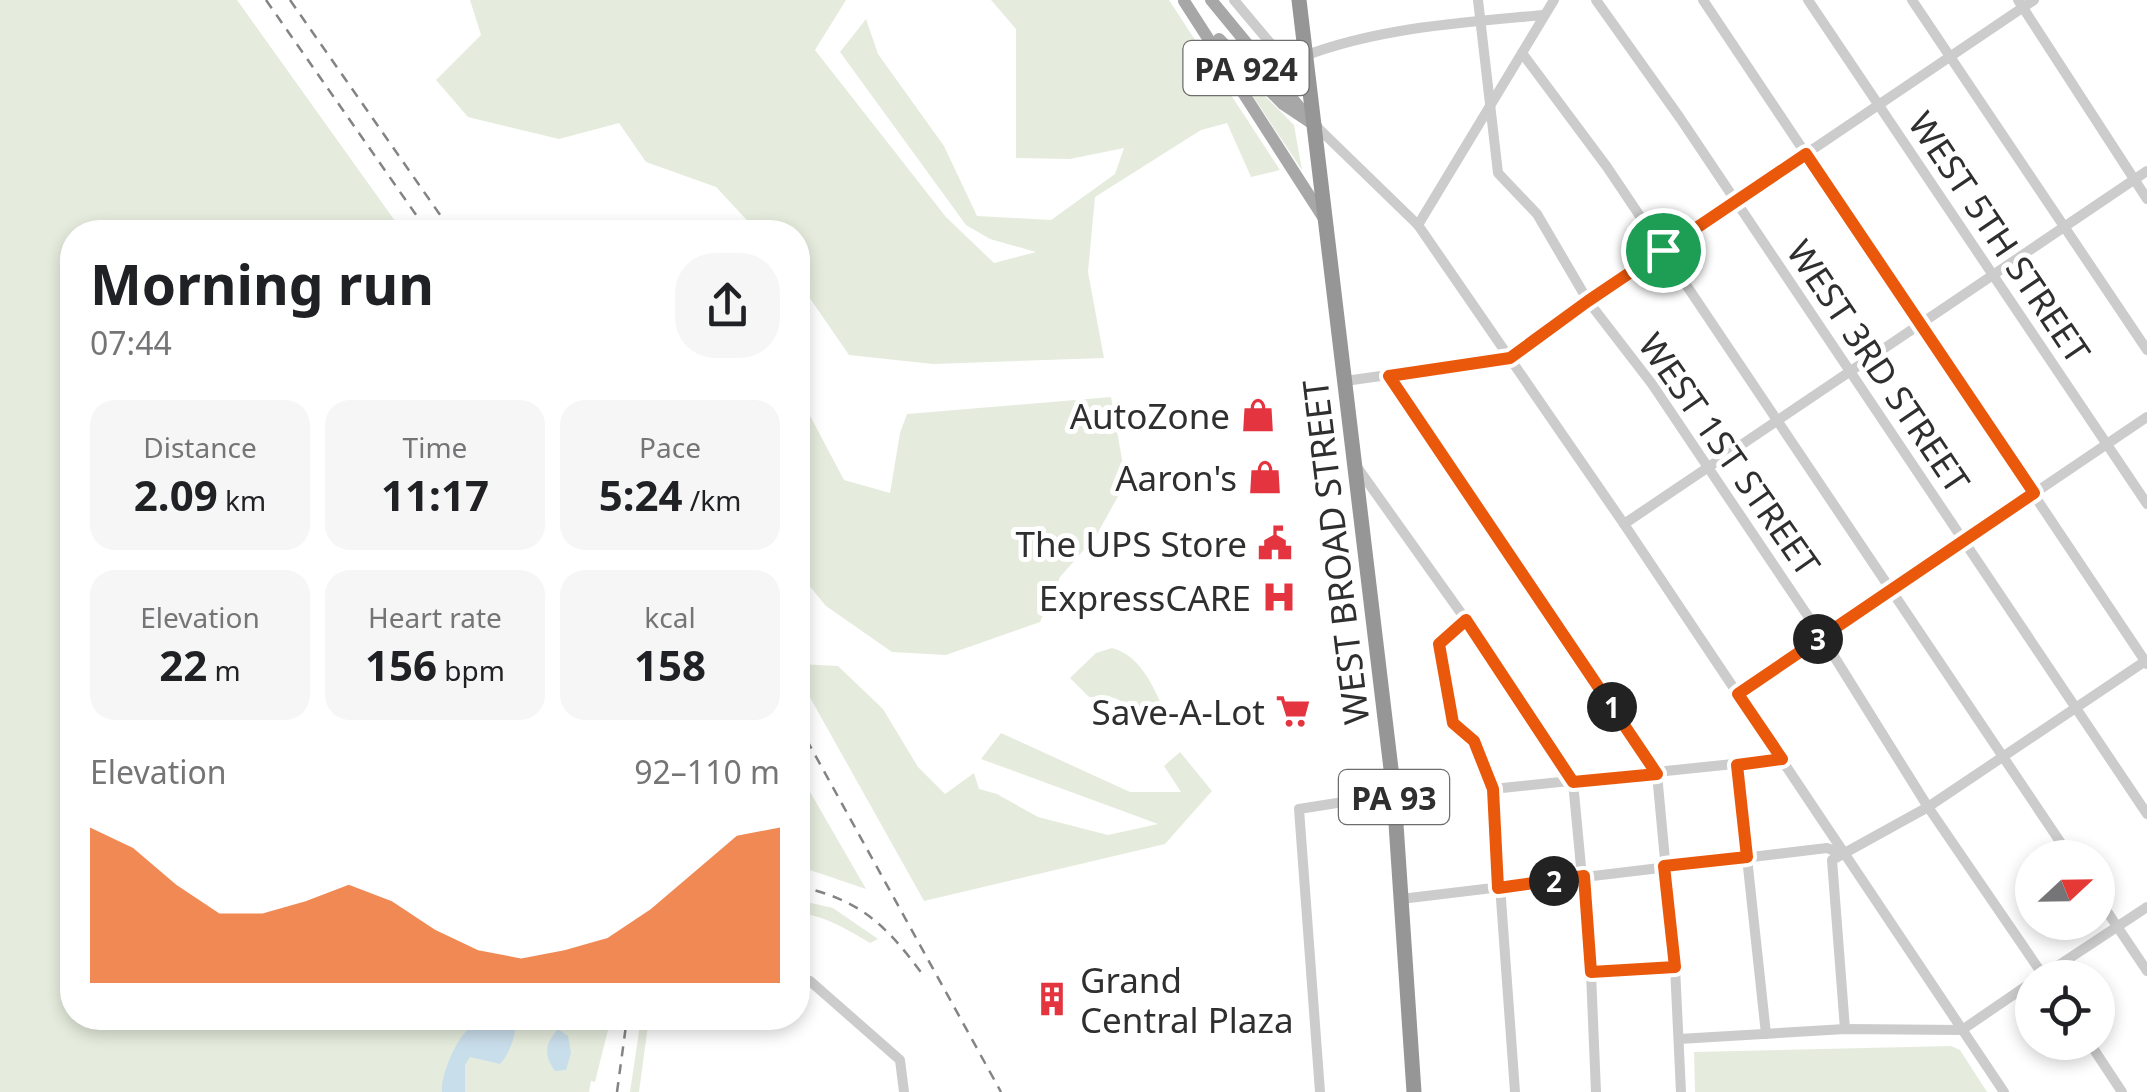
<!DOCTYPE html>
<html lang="en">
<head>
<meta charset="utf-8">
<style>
  body { margin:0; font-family:"Noto Sans",sans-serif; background:#f6f6f6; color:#202124; height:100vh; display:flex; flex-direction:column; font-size:38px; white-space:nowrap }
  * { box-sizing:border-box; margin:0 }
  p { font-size:32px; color:#757577 }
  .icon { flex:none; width:55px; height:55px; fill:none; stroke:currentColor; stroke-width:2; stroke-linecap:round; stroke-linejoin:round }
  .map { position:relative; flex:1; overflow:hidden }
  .details { position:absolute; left:60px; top:220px; width:750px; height:810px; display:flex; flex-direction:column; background:#fff; border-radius:40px; box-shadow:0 5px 15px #0003 }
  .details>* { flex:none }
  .needle { width:65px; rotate:68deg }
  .tools { position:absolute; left:2015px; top:840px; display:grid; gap:20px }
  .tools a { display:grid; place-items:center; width:100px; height:100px; border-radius:50%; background:#fff; box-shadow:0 5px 15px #0003; font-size:50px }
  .pin { position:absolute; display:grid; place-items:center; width:85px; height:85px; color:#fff; margin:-42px; border:5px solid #fff; border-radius:50%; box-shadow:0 2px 10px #0007 }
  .km { position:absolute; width:50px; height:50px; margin:-25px; border-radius:50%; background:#222; color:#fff; font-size:28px; line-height:50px; text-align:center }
  .round { display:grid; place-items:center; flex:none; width:105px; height:105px; border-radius:40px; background:#f6f6f6 }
  .overview { display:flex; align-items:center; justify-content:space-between; height:170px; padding:0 30px }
  h1 { font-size:55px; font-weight:700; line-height:75px }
  .metrics { display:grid; grid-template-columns:repeat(3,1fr); gap:15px; height:170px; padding:10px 30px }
  .metrics div { display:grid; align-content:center; border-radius:25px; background:#f6f6f6; text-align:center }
  .metrics b { font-size:42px; font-weight:700 }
  .metrics small { font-size:28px; font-weight:400 }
  .metrics p { font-size:28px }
  .chart { height:280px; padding:20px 30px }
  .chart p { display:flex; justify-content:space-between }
  .chart svg { width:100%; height:180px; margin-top:10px; fill:#ea580c; opacity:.7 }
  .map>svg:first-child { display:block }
  .green { fill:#e5ecdd }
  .water { fill:#c9deeb }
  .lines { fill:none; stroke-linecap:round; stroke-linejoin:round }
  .minor { stroke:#ccc; stroke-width:10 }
  .major { stroke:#a7a7a7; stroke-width:12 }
  .highway { stroke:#969696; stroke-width:15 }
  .rail { stroke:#848484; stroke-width:2.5; stroke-dasharray:10 8; stroke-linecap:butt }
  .route-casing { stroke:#fff; stroke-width:20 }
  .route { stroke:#ea580c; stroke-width:12 }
  .labels { text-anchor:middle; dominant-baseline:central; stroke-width:10; stroke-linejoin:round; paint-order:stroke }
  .shield { fill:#fff; stroke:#6d6d6d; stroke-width:2.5 }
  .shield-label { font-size:32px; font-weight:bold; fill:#2f2f2f }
  .street-label { font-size:35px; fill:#2f2f2f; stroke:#fff }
  .poi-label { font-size:35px; fill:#2f2f2f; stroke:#fff; text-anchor:end }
</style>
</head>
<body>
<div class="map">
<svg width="2147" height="1092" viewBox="0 0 2147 1092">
  <rect width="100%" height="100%" fill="#fff"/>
  <g class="green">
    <path d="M0 0H237L403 232H72V1018H611L595 1082 591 1081 589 1092H0Z"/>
    <path d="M470 0H846L815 50 946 217 994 263 1036 252 990 239 966 225 840 52 866 19 878 54 944 146 977 216 1051 220 1115 174 1124 148 1070 159 1016 158V29L991 0H1169L1280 170 1251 177 1227 123 1201 130 1095 197 1088 272 1104 358 933 364 849 355 798 281V232H758L716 187 646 162 619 123 559 139 468 117 436 80 481 35Z"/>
    <path d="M1240 71 1294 125 1302 170 1238 74Z"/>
    <path d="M798 393 844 480 890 493 900 433 907 414 1111 397 1126 482 1096 536 1060 577 1040 622 946 655 892 652 826 606 798 572Z"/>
    <path d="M1112 648C1142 656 1155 690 1167 717 1131 737 1139 705 1114 698 1107 696 1097 697 1089 697L1070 678 1096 653Z"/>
    <path d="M798 664 838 666 883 709 918 767 945 794 974 773 979 789 997 794 1038 817 1108 835 1158 824 981 759 1001 733 1130 792H1181L1164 766 1180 752 1212 791 1165 844 924 901 798 676Z"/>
    <path d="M798 771 866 889 798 866Z"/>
    <path d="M798 900 833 908 878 939 870 943C848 930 824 915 798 913Z"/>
    <path d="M641 1018H649L639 1092H630Z"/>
    <path d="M1951 1046 1960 1050 1987 1092H1695L1694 1052Z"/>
  </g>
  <g class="water">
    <path d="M493 1018H516C516 1034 511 1052 500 1064L470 1057 465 1065V1092H442C440 1077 457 1034 473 1026 476 1025 487 1023 490 1023Z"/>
    <path d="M558 1029 568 1036 571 1053 566 1070 555 1071C543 1054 545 1044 558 1029Z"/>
  </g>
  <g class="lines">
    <g class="minor">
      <path d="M1234 0 1287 63 1308 76"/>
      <path d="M1478 0 1498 173 1537 214 1588 301 1652 384 1822 637 1928 807 2045 978"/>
      <path d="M1596 0 1680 118 2147 814"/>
      <path d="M1703 0 2147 664"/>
      <path d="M1808 0 2147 504"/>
      <path d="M1912 0 2147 350"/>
      <path d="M2018 0 2147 199"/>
      <path d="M1522 53 1607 167 2071 858"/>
      <path d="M1287 63C1367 28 1458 23 1544 15"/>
      <path d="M1316 126 1418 225 1624 524 2004 1092"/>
      <path d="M1418 225 1554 0"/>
      <path d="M1389 376 1657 774 1675 967 1681 1092"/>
      <path d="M1345 381 1510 358 1588 301 2034 0"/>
      <path d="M1357 467 1466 620 1573 782 1591 973 1596 1092"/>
      <path d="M1624 524 2147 171"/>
      <path d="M1466 620 1439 644 1453 723 1474 741 1493 789 1515 1092"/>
      <path d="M1737 694 2147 417"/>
      <path d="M1737 765 1766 1034"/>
      <path d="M1493 789 1781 759"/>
      <path d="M2098 898 2147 971"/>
      <path d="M1401 899 1827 848 1845 855"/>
      <path d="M1591 973 1675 967"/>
      <path d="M2041 977 2147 907"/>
      <path d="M810 981 900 1060 904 1092"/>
      <path d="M1845 1029 1832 860 1928 807 2147 660"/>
      <path d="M1679 1039 1845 1029 1962 1030 2032 982"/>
      <path d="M2089 1042 2122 1092"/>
      <path d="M1320 1092 1299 809 1394 794"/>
    </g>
    <g class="major">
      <path d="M1211 0 1305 114"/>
      <path d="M1184 1 1323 217"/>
      <path d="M1219 39 1283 104 1316 126"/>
    </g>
    <g class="highway">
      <path d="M1299 0 1394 794 1414 1092"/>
      <path d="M1281 86 1308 79"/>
    </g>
    <g class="rail">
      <path d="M266 0 428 232"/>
      <path d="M290 0 452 232"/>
      <path d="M798 724 1001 1092"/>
      <path d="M798 886C861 900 886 925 923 975"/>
      <path d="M617 1092 627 1018"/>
    </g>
  </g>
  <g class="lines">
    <g class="route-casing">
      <path id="route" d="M1806 154 2034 493 1738 694 1782 759 1737 765 1747 857 1664 866 1675 967 1591 972 1584 876 1498 888 1493 789 1474 741 1453 723 1439 644 1466 620 1573 782 1657 774 1389 376 1510 358 1588 301Z"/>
    </g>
    <use href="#route" class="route"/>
  </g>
  <defs>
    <g id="shop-bare" transform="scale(2.7)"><path d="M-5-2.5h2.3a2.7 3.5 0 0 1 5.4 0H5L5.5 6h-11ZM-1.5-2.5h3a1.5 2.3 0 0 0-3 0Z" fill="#e3343f" stroke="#fff" stroke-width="2.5" paint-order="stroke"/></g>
    <g id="civic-bare" transform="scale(2.7)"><path d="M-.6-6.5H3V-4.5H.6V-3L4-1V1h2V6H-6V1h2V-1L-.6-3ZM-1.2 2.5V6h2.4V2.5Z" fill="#e3343f" stroke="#fff" stroke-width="2.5" paint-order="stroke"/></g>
    <g id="hospital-bare" transform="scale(2.7)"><path d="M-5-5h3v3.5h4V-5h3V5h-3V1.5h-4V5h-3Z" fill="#e3343f" stroke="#fff" stroke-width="2.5" paint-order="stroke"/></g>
    <g id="supermarket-bare" transform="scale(2.7)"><path d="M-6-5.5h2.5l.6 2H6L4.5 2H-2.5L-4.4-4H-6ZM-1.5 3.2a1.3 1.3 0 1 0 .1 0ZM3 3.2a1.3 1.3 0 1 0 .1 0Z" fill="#e3343f" stroke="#fff" stroke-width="2.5" paint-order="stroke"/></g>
    <g id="building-bare" transform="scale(2.7)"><path d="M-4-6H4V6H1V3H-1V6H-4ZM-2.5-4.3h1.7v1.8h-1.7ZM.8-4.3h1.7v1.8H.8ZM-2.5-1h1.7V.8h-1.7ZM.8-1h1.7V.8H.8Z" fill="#e3343f" stroke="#fff" stroke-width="2.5" paint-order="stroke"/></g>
  </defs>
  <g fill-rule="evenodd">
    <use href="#shop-bare" x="1258" y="415"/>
    <use href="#shop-bare" x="1265" y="477"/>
    <use href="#civic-bare" x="1275" y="543"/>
    <use href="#hospital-bare" x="1279" y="597"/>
    <use href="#supermarket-bare" x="1293" y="711"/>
    <use href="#building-bare" x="1052" y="999"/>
  </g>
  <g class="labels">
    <g class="shield">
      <rect x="1183.5" y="41" width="125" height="54" rx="8"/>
      <rect x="1339" y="770" width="110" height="54" rx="8"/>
    </g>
    <g class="shield-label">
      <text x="1246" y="68">PA 924</text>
      <text x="1394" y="797">PA 93</text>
    </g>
    <g class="street-label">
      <text transform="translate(2000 237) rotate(56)">WEST 5TH STREET</text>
      <text transform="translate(1879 366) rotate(56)">WEST 3RD STREET</text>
      <text transform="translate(1730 454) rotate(55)">WEST 1ST STREET</text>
      <text transform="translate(1335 552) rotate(-97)">WEST BROAD STREET</text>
    </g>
    <g class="poi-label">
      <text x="1230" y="415">AutoZone</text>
      <text x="1237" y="477">Aaron's</text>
      <text x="1247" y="543">The UPS Store</text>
      <text x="1251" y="597">ExpressCARE</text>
      <text x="1265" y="711">Save-A-Lot</text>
      <text x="1080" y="979" text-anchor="start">Grand<tspan x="1080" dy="40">Central Plaza</tspan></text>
    </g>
  </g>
</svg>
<div class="tools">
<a><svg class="needle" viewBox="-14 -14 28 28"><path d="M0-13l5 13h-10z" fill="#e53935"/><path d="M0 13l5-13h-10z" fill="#757577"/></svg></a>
<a><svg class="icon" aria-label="locate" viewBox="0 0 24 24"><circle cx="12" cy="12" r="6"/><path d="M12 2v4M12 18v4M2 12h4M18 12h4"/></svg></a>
</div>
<div class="pin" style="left:1663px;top:250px;background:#1e9e55"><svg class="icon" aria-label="arrive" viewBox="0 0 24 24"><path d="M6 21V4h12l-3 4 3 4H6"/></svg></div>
<b class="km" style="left:1612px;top:707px">1</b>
<b class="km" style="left:1554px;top:881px">2</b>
<b class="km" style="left:1818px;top:639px">3</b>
<section class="details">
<div class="overview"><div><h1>Morning run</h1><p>07:44</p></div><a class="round"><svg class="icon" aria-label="share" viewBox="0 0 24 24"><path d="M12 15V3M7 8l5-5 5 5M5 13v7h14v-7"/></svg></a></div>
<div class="metrics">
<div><p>Distance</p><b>2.09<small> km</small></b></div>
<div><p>Time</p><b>11:17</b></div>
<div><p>Pace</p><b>5:24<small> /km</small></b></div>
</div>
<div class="metrics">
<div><p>Elevation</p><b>22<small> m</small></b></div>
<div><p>Heart rate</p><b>156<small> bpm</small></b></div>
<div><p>kcal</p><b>158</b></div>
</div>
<div class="chart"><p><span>Elevation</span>92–110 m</p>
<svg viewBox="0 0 160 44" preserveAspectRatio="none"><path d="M0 44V6L10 11L20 20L30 27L40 27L50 24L60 20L70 24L80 31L90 36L100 38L110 36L120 33L130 26L140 17L150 8L160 6V44z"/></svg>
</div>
</section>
</div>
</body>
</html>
